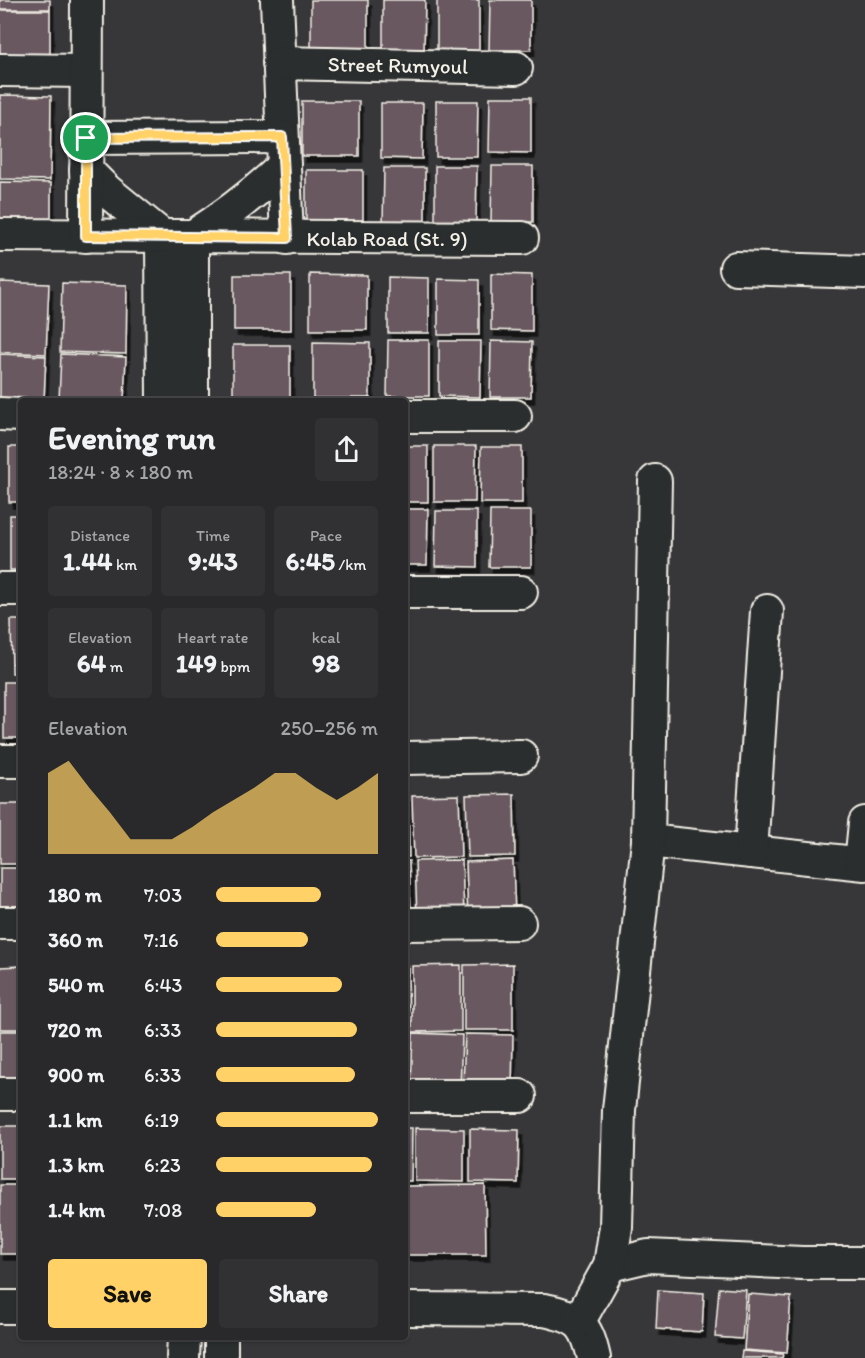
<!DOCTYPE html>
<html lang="en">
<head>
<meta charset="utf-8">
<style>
  body { margin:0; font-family:Itim,sans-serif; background:#313032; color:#f1f3f6; height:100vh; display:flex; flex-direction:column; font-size:22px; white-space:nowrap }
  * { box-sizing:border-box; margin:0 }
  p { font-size:20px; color:#a5a6a8 }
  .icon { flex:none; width:33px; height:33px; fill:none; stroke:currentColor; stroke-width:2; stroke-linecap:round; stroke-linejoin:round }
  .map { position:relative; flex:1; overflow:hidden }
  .panel { position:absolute; left:18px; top:398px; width:390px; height:942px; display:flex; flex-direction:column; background:#29282a; border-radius:6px; box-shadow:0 2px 4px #0004,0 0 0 2px #454447 }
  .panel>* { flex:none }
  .pin { position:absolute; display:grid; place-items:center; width:51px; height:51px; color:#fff; margin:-26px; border:3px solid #fff; border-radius:50%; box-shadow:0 2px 6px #0007 }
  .round { display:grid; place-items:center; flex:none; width:63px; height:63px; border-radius:6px; background:#313032 }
  .head { display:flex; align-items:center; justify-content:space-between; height:102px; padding:0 30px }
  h1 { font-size:33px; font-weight:700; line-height:45px }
  .figures { display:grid; grid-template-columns:repeat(3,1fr); gap:9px; height:102px; padding:6px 30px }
  .figures div { display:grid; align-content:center; border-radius:6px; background:#313032; text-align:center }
  .figures b { font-size:26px; font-weight:700 }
  .figures small { font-size:16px; font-weight:400 }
  .figures p { font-size:16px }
  .chart { height:168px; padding:12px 30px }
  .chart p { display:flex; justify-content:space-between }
  .chart svg { width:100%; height:108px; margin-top:6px; fill:#ffd166; opacity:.7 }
  .action { display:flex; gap:12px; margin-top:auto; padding:12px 30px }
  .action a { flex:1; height:69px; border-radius:6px; background:#ffd166; color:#111; font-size:24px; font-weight:700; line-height:69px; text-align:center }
  .action a+a { background:#313032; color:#f1f3f6 }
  ul { padding:0 30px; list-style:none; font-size:20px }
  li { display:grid; grid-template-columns:96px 72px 1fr; align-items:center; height:45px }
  li i { height:15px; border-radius:8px; background:#ffd166 }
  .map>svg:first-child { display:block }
  .building { fill:#695961; stroke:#f4f1e8; stroke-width:1.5; filter:url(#shadow) }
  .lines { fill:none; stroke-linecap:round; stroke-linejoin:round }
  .minor-casing { stroke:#f4f1e8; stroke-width:36 }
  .minor { stroke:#2a2d2e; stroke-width:32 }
  .route-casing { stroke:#fff; stroke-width:12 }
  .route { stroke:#ffd166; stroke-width:8 }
  .labels { text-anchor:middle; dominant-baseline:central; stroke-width:6; stroke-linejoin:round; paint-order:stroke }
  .street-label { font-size:21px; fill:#f4f1e8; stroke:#2a2d2e }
</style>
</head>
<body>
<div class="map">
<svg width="865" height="1358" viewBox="0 0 865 1358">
  <defs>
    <filter id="shadow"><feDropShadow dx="3.5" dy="6" stdDeviation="0" flood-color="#0009"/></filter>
  </defs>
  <rect width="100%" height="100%" fill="#373638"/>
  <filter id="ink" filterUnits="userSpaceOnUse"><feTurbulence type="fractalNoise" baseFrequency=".0167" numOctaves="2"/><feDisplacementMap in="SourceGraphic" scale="12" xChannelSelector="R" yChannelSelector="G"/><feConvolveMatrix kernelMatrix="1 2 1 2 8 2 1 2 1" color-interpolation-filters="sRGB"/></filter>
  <g filter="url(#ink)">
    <g class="building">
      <rect x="0" y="0" width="50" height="9"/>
      <rect x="311" y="0" width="57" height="53"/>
      <path d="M383 0H425L424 53 383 52Z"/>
      <rect x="437" y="0" width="42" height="52"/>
      <path d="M490 0H531V50H489Z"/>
      <path d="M0 10H50V53L38 66H0Z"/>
      <path d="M0 95 51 96 50 180 0 179Z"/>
      <path d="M490 97H531V153L489 152Z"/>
      <rect x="302" y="101" width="57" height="55"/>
      <path d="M436 101H478L477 157H436Z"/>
      <path d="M381 103H423L422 159 381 158Z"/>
      <path d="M435 166H477L476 222 435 221Z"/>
      <path d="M492 166H533V222H491Z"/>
      <path d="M384 168H425V224H383Z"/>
      <path d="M306 170H363V226L306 225Z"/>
      <path d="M0 182 51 183V234H0Z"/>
      <path d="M310 274 367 275V330H310Z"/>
      <path d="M491 274 532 275V331L491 330Z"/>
      <rect x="234" y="275" width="57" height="55"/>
      <path d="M388 277 429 278V333H388Z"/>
      <path d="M438 279 479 280V335H438Z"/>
      <path d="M0 282 49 284 46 354 0 352Z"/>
      <path d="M62 283 127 285 126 354 60 352Z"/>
      <path d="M388 340H429V396H387Z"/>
      <path d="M439 341H481L480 397 439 396Z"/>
      <path d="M491 341 532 342 531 397H490Z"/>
      <path d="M313 342 370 343V398H313Z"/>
      <rect x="233" y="345" width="57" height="55"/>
      <path d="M0 354 46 356 44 400H21L0 410Z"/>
      <path d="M61 354 126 357 124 400H59Z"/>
      <rect x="405" y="446" width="23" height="56"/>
      <path d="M434 446H476L475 502H434Z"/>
      <rect x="9" y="447" width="12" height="55"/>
      <path d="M481 447H522V503H480Z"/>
      <path d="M405 509H428L427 565H405Z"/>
      <path d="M436 511H477V567L435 566Z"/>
      <path d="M490 511H531V567H489Z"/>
      <rect x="10" y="515" width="11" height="55"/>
      <path d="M11 620H21V673H12Z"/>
      <rect x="4" y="682" width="17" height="56"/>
      <path d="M514 794 515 856 468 857 466 795Z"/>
      <path d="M459 795 461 857 414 858 412 796Z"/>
      <path d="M405 796H408L409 857H405Z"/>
      <rect x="0" y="804" width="21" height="60"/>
      <path d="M462 860 464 916 417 917 415 861Z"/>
      <path d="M513 860 515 916 468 918 466 862Z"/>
      <path d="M405 861H409L411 917H405Z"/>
      <rect x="0" y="868" width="21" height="49"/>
      <path d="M513 964V1030H464V965Z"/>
      <path d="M405 965H408L409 1031H405Z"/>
      <path d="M461 965V1031L412 1032V966Z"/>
      <path d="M21 966V1029H0V967Z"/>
      <rect x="0" y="1031" width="21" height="56"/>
      <path d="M413 1033 462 1035 460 1090 411 1088Z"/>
      <path d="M465 1034 513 1035 512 1090 463 1088Z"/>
      <path d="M405 1035H408L407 1090H405Z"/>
      <rect x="0" y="1126" width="21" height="53"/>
      <path d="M405 1128H412L411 1181H405Z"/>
      <path d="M415 1128 464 1129V1182L415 1181Z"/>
      <path d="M470 1129 519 1130 518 1183 470 1182Z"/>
      <rect x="0" y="1185" width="21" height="69"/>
      <path d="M485 1185 486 1255H405V1186Z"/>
      <path d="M719 1288 746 1290 742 1339 715 1337Z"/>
      <path d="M658 1290 704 1293 702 1332 656 1329Z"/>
      <path d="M748 1294 791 1297 787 1353 744 1350Z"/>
      <path d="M742 1351 783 1354 782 1358H741Z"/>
    </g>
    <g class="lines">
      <g class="minor-casing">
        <g id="minor">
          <path d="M277 0 287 238"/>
          <path d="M279 63 516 68"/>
          <path d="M0 70 86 71"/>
          <path d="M86 138 282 137"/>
          <path d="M86 170 107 191 162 236 163 400"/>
          <path d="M0 235 522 238"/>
          <path d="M86 236 87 0"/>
          <path d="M736 268 865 272"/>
          <path d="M192 400V237C225 216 255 193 284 166"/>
          <path d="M0 414 21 415"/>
          <path d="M405 416H515"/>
          <path d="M0 589H21"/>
          <path d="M405 592H521"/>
          <path d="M405 758 521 756"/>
          <path d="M0 761H21"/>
          <path d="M648 841 865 864"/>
          <path d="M751 852 767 611"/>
          <path d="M861 863 865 823"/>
          <path d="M0 923H21"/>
          <path d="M405 924 519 923"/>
          <path d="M0 1094H21"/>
          <path d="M405 1096H520"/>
          <path d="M610 1265 648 1256 802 1263H865"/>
          <path d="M0 1307H21"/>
          <path d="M405 1309 544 1310C579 1317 586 1323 594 1358"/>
          <path d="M579 1321 610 1265 616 1227 619 1110 648 841 655 481"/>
          <path d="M221 1336V1358"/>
          <path d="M183 1358 184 1336"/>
        </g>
      </g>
      <use href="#minor" class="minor"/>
    </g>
  </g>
  <g class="lines" filter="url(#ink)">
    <g class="route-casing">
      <path id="route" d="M282 137 287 238 86 236V138Z"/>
    </g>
    <use href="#route" class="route"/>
  </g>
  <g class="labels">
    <g class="street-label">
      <text transform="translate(398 65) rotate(1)">Street Rumyoul</text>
      <text x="387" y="238">Kolab Road (St. 9)</text>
    </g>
  </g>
</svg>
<div class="pin" style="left:86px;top:138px;background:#1e9e55"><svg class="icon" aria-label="arrive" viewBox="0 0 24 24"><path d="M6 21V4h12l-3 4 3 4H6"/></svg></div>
<section class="panel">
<div class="head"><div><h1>Evening run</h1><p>18:24 · 8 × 180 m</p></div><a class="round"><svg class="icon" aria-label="share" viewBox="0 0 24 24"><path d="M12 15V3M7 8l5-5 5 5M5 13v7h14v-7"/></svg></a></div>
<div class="figures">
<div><p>Distance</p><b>1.44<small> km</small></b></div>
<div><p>Time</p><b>9:43</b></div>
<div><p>Pace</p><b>6:45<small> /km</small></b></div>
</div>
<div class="figures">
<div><p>Elevation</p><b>64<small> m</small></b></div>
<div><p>Heart rate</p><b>149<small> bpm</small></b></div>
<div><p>kcal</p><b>98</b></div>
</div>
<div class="chart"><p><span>Elevation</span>250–256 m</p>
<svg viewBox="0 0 160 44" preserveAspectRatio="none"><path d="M0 44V11L10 6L20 17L30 27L40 38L50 38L60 38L70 33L80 27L90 22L100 17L110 11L120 11L130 17L140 22L150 17L160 11V44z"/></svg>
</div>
<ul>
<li><b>180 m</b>7:03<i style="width:65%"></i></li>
<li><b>360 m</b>7:16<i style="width:57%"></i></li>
<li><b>540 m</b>6:43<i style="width:78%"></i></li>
<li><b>720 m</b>6:33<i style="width:87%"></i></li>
<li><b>900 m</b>6:33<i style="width:86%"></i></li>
<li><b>1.1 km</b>6:19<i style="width:100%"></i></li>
<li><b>1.3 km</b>6:23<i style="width:96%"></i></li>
<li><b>1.4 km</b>7:08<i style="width:62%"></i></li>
</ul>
<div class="action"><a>Save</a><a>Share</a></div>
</section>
</div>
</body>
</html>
